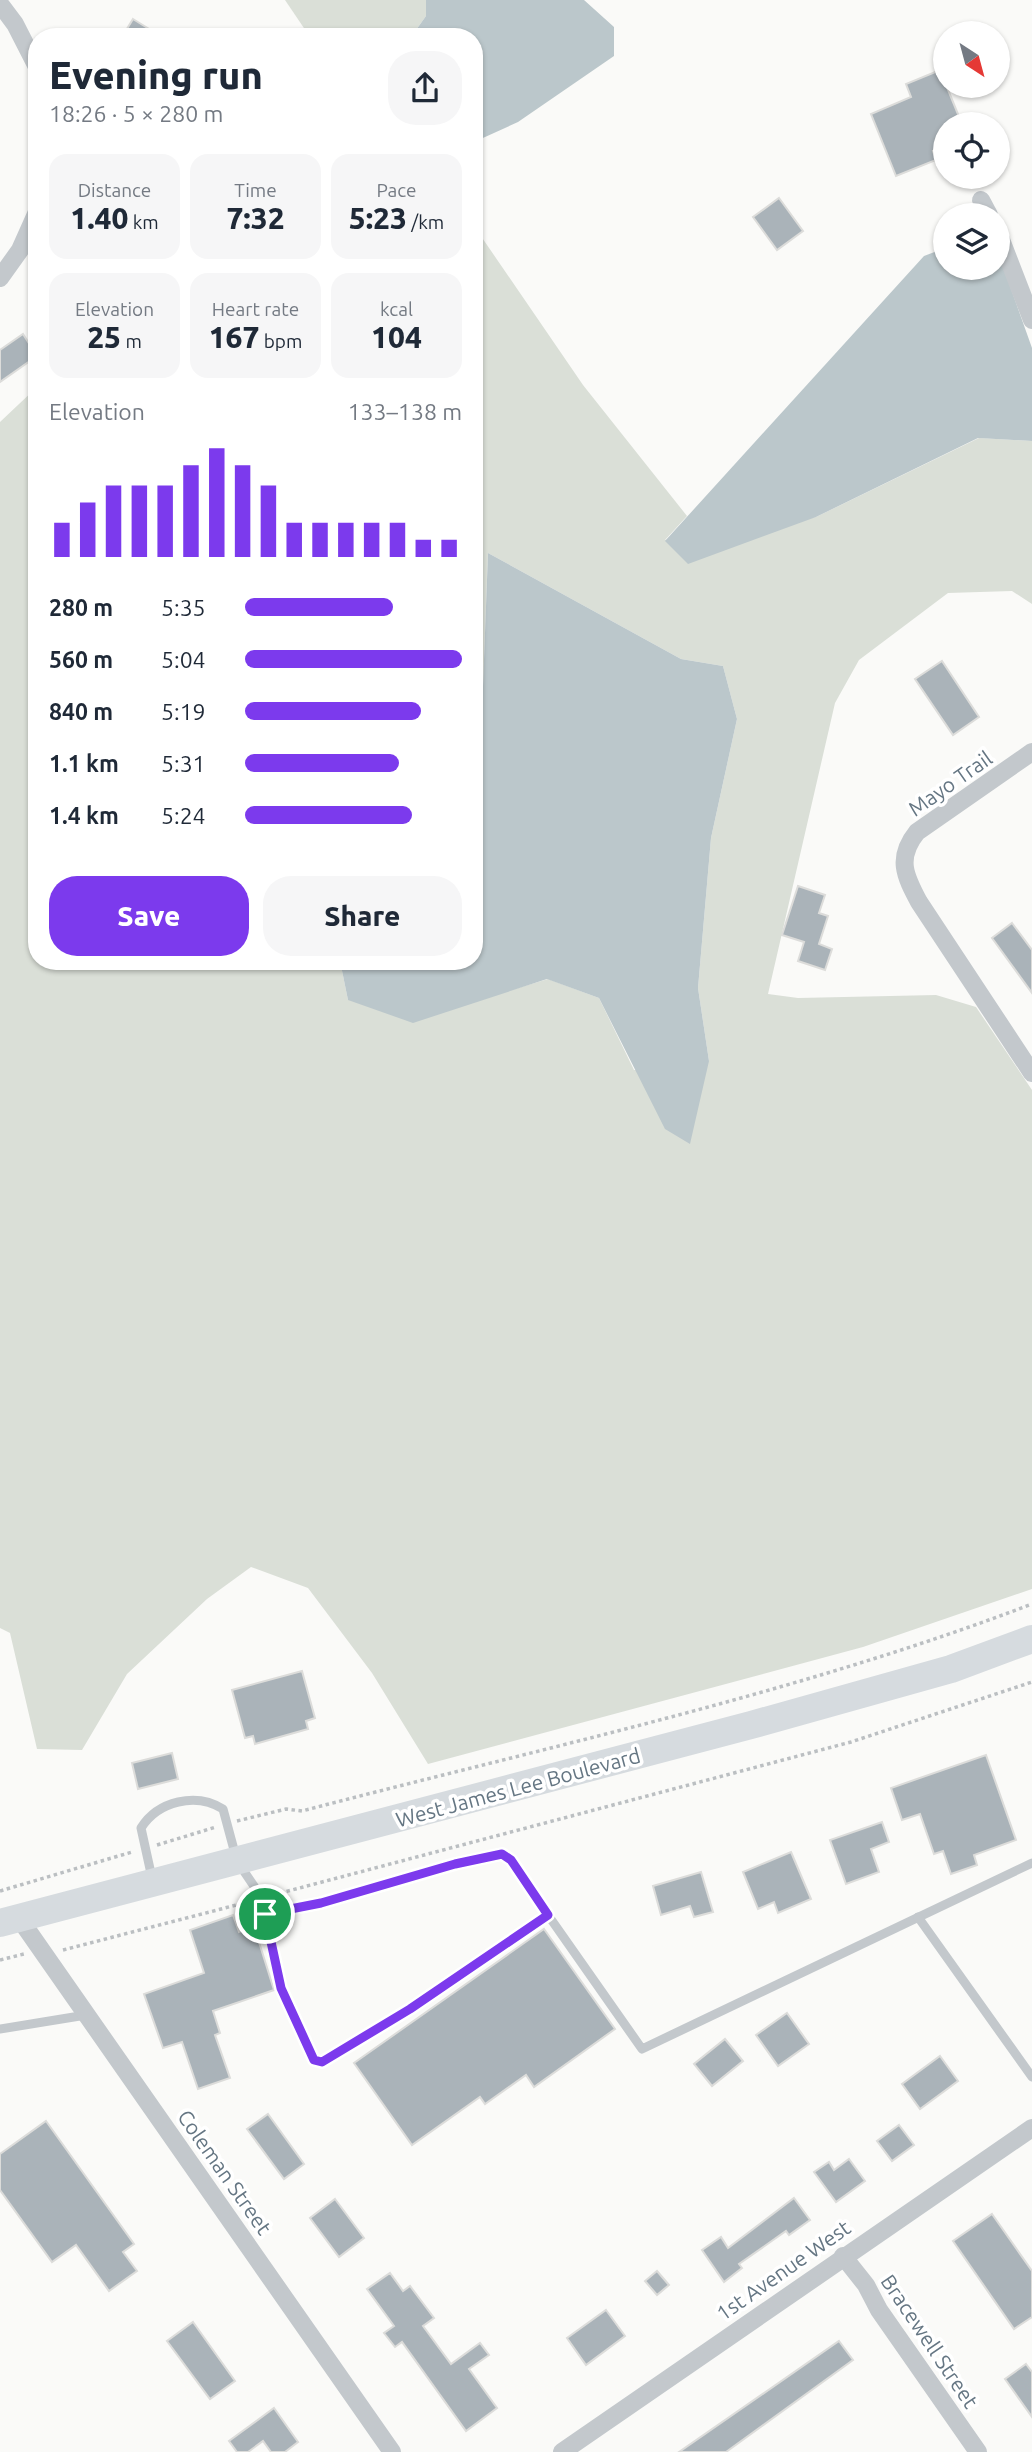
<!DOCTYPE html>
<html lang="en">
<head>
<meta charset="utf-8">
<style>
  body { margin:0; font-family:Ubuntu,sans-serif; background:#f6f6f7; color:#1f2937; height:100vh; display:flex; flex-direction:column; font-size:26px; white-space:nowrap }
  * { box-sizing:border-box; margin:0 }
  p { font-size:23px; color:#747a83 }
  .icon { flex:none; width:38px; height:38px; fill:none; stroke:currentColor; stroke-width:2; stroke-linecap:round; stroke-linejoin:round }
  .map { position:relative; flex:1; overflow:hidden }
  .side { position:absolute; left:28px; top:28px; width:455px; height:942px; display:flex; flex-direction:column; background:#fff; border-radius:28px; box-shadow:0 2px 5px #0004 }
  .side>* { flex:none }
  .needle { width:46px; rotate:144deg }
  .buttons { position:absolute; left:933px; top:21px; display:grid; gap:14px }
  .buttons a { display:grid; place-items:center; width:77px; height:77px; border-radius:50%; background:#fff; box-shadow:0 2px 5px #0004; font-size:35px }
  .pin { position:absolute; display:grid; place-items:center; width:60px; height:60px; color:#fff; margin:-30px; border:4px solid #fff; border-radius:50%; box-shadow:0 2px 7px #0007 }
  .round { display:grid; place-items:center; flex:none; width:74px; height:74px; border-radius:28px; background:#f6f6f7 }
  .overview { display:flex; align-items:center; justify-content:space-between; height:119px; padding:0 21px }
  h1 { font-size:38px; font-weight:800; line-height:52px }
  .metrics { display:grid; grid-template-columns:repeat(3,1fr); gap:10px; height:119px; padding:7px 21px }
  .metrics div { display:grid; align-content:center; border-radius:18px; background:#f6f6f7; text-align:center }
  .metrics b { font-size:30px; font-weight:800 }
  .metrics small { font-size:19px; font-weight:400 }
  .metrics p { font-size:19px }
  .chart { height:196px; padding:14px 21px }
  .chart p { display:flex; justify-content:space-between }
  .chart svg { width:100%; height:126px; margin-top:7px; stroke:#7c3aed; stroke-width:6 }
  .button { display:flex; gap:14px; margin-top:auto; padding:14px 21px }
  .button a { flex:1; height:80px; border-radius:28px; background:#7c3aed; color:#fff; font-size:28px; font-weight:800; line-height:80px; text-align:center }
  .button a+a { background:#f6f6f7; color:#1f2937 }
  ul { padding:0 21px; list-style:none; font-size:23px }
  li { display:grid; grid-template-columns:112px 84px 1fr; align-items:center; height:52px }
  li i { height:18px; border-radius:9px; background:#7c3aed }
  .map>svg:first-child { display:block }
  .green { fill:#dadfd7 }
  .water { fill:#bbc7cb }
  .building { fill:#aab3b9; stroke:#dcdcda; stroke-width:2 }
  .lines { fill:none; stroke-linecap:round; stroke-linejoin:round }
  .path { stroke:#bbbfc2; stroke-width:3.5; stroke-dasharray:3.5 3.5; stroke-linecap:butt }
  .lane { stroke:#c3c8cc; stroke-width:9 }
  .street { stroke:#c3c8cc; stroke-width:18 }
  .primary { stroke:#d6dbdf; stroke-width:28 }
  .route-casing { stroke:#fff; stroke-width:14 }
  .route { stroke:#7c3aed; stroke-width:9 }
  .labels { text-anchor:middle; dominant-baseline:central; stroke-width:7; stroke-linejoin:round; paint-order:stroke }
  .street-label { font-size:21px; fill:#657683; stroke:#fff }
</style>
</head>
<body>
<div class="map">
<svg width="1032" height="2452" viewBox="0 0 1032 2452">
  <rect width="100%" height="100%" fill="#fafaf8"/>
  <g class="green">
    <path d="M285 0H426V16L411 37H310Z"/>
    <path d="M474 226 583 385 687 516 665 540 816 517 979 438 1032 441V604L1012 591 948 593 859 660 835 703 768 994 798 998 936 995 976 1007 1032 1090V1589L863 1647 428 1764 372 1673 308 1588 251 1567 207 1599 127 1674 82 1750 37 1749 10 1633 0 1628V422L37 387V961H340L348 1000 481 999 548 979 599 998 634 1070 709 1061 698 988 711 838 737 719 723 666 681 659 488 553 483 686 474 708Z"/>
  </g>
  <g class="water">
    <path d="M426 0H584L614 27V56L518 122 474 142V37H411L426 16Z"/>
    <path d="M945 248V268H998V252L999 255 1032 348V441L978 438 816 517 688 564 665 541 924 256Z"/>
    <path d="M488 553 681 659 723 666 737 719 711 838 698 988 709 1061 690 1144 665 1129 599 998 547 979 413 1023 348 1000 340 961H474V708L483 686Z"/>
  </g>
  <g class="building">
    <path d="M133 19 162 37H122Z"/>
    <path d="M940 70 962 124H945V147L933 151 936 160 896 176 871 114 911 97 906 84Z"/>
    <path d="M779 198 803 231 777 250 753 217Z"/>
    <path d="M23 334 37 356 0 382V350Z"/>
    <path d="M942 661 979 717 953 735 915 679Z"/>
    <path d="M798 886 825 895 819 913 828 916 819 944 832 949 825 970 798 961 804 942 782 935Z"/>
    <path d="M1012 923 1032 950V993L992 938Z"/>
    <path d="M302 1671 315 1718 306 1721 308 1729 255 1744 253 1736 245 1738 232 1690Z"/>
    <path d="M172 1753 178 1779 138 1789 132 1763Z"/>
    <path d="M986 1755 1016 1840 974 1855 977 1865 951 1874 943 1851 934 1854 920 1814 902 1820 891 1788Z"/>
    <path d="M882 1822 889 1842 871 1849 879 1872 846 1884 830 1840Z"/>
    <path d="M791 1852 811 1899 778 1913 774 1902 758 1909 743 1872Z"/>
    <path d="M701 1872 713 1912 694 1917 690 1906 661 1915 653 1886Z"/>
    <path d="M233 1915 239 1932 254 1926 274 1990 213 2011 220 2033 215 2035 230 2078 198 2089 182 2042 163 2048 144 1994 204 1973 190 1930Z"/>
    <path d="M544 1929 615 2029 534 2087 526 2075 485 2104 480 2097 412 2145 354 2063Z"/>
    <path d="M787 2013 809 2044 778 2066 756 2035Z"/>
    <path d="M725 2039 743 2061 712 2086 694 2064Z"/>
    <path d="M940 2056 958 2081 920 2109 902 2084Z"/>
    <path d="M268 2114 304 2164 284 2179 247 2129Z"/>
    <path d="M46 2121 134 2244 123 2252 137 2271 109 2291 76 2245 52 2262 0 2190V2154Z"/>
    <path d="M899 2125 914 2145 892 2161 877 2141Z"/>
    <path d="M849 2159 865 2181 836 2202 814 2172 829 2162 834 2170Z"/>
    <path d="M794 2198 810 2220 789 2235 786 2231 739 2264 742 2268 724 2282 702 2250 721 2237 728 2248Z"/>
    <path d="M335 2199 364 2238 339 2257 310 2218Z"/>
    <path d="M992 2214 1032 2271V2317L1014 2329 953 2241Z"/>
    <path d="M657 2271 669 2285 657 2295 645 2281Z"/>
    <path d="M390 2273 403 2291 410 2286 434 2318 423 2326 451 2364 480 2343 489 2355 469 2369 497 2408 466 2431 402 2342 395 2347 384 2333 394 2326 367 2289Z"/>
    <path d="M606 2310 625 2336 586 2365 567 2338Z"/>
    <path d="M193 2322 235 2381 210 2399 167 2341Z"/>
    <path d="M839 2341 853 2360 726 2452H679Z"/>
    <path d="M1026 2364 1032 2372V2417L1005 2379Z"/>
    <path d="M274 2408 298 2442 285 2452H271L263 2441 248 2452H237L229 2441Z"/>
  </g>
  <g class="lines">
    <g class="path">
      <path d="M237 1821 286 1809 302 1811C546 1747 796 1694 1032 1604"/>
      <path d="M157 1845 216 1827"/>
      <path d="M0 1891 132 1852"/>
      <path d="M273 1895 851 1742 1032 1682"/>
      <path d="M63 1950 248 1902"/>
      <path d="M0 1960 24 1954"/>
    </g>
    <g class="lane">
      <path d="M152 1878 141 1828C158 1801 196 1792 223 1809L237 1861 262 1898 281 1988 314 2060 322 2062 410 2009 548 1915 642 2049 1032 1863"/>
      <path d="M265 1914 321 1903 455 1864 502 1854 511 1860 548 1915"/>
      <path d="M918 1917 1032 2077"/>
      <path d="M0 2029 86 2015"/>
    </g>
    <g class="street">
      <path d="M0 4 15 24 37 67"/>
      <path d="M981 200 989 215"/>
      <path d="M998 232 1032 320"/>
      <path d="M0 278 20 250 37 212"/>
      <path d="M1032 752 917 832C896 858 905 876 919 902L1032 1073"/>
      <path d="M19 1918 392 2452"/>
      <path d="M843 2256 866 2285 879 2310 978 2452"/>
      <path d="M562 2452 1032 2128"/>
    </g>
    <path class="primary" d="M0 1923 751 1725 951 1669 1032 1639"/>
  </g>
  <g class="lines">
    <g class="route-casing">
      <path id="route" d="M502 1854 511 1860 548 1915 410 2009 322 2062 314 2060 281 1988 265 1914 321 1903 455 1864Z"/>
    </g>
    <use href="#route" class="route"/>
  </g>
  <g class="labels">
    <g class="street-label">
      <text transform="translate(950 783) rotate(-35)">Mayo Trail</text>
      <text transform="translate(518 1787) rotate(-15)">West James Lee Boulevard</text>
      <text transform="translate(225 2172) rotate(55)">Coleman Street</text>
      <text transform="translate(783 2270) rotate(-35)">1st Avenue West</text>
      <text transform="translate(930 2341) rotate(56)">Bracewell Street</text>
    </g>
  </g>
</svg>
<div class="buttons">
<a><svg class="needle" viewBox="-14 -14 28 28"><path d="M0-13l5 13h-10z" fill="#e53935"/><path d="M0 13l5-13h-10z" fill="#747a83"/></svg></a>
<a><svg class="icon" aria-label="locate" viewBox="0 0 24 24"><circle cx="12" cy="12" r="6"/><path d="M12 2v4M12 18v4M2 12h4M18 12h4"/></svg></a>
<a><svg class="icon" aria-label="layers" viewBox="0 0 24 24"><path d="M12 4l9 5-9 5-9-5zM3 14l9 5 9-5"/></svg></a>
</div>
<div class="pin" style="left:265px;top:1914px;background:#1e9e55"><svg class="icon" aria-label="arrive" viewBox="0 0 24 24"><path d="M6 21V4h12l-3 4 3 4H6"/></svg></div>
<section class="side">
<div class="overview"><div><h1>Evening run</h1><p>18:26 · 5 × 280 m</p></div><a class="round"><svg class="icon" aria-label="share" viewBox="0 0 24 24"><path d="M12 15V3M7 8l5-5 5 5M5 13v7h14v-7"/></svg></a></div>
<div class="metrics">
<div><p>Distance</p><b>1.40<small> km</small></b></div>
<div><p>Time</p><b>7:32</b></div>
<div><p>Pace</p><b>5:23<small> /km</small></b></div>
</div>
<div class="metrics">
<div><p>Elevation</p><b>25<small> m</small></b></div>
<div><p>Heart rate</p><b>167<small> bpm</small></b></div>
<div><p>kcal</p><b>104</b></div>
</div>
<div class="chart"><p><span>Elevation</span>133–138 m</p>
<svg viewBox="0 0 160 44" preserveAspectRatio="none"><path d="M5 44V32M15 44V25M25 44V19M35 44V19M45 44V19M55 44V12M65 44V6M75 44V12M85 44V19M95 44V32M105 44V32M115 44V32M125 44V32M135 44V32M145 44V38M155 44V38"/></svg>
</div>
<ul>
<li><b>280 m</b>5:35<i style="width:68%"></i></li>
<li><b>560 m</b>5:04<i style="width:100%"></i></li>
<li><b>840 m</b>5:19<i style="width:81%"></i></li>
<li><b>1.1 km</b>5:31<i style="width:71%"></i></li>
<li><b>1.4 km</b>5:24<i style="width:77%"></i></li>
</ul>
<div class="button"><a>Save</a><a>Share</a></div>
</section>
</div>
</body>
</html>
